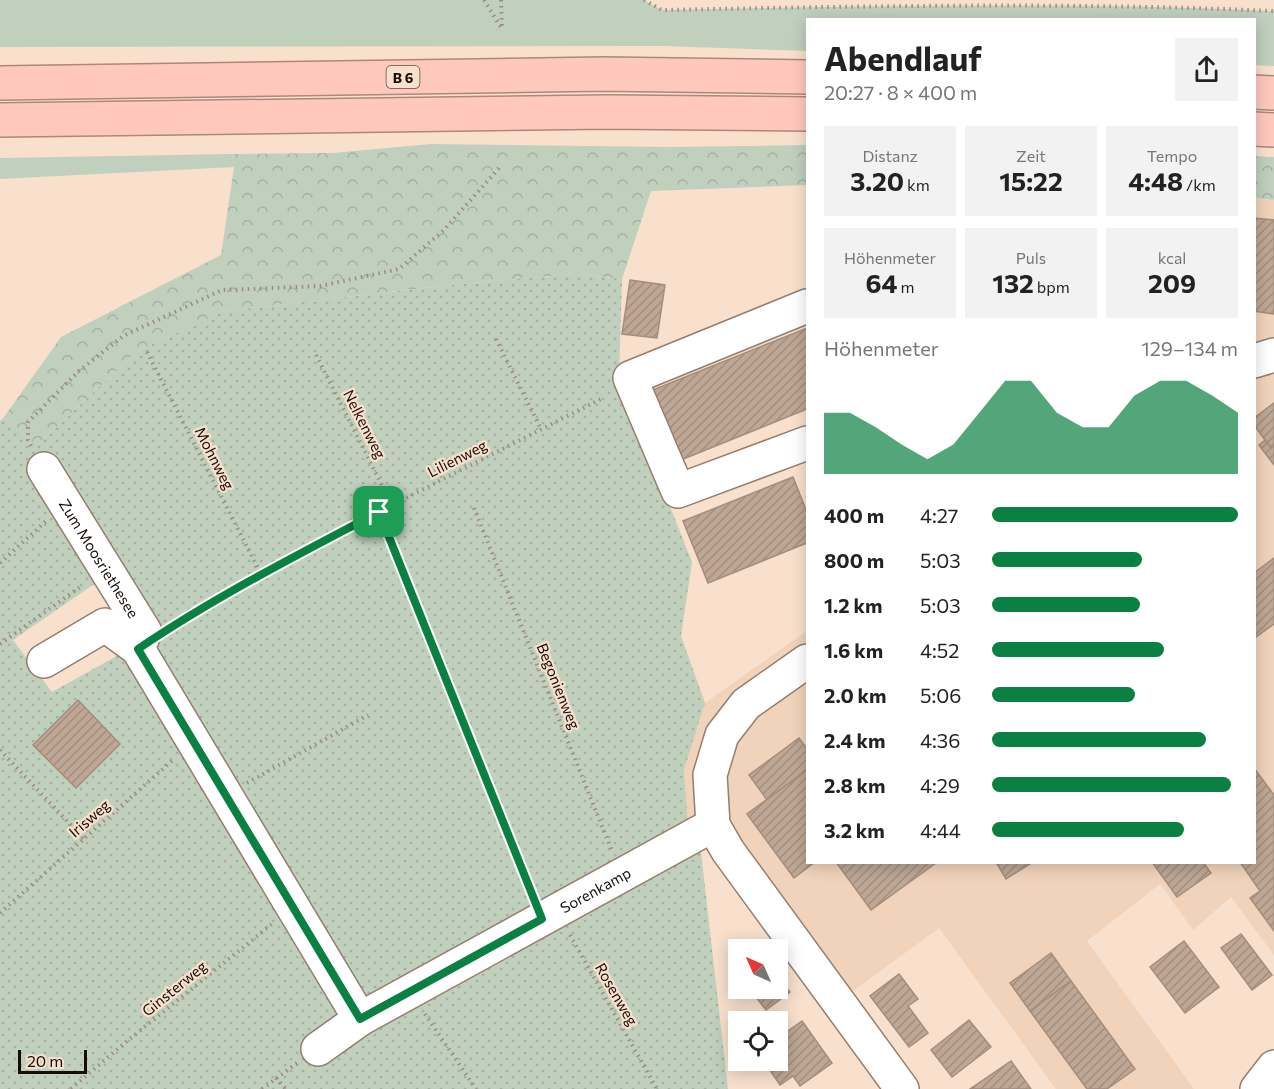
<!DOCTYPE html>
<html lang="de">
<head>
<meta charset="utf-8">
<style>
  body { margin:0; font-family:Commissioner,sans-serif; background:#f2f2f2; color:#222; height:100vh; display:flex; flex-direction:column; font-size:22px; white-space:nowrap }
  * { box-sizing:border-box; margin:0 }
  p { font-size:20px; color:#767676 }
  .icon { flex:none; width:33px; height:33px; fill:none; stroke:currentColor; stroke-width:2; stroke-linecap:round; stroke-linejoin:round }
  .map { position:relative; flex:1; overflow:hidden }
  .details { position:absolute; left:806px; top:18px; width:450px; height:846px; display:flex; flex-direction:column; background:#fff; border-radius:0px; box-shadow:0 3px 15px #0003 }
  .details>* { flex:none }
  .needle { width:39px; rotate:315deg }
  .buttons { position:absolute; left:728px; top:939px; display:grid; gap:12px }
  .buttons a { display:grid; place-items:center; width:60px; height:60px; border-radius:0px; background:#fff; box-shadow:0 3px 15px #0003; font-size:30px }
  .scale { position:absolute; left:18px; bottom:15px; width:69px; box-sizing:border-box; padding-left:6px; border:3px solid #150d07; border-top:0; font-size:16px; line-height:21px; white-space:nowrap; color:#150d07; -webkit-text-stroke:4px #f8e0cd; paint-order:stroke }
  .pin { position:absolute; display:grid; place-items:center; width:51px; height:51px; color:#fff; margin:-26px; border-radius:12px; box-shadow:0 3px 9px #0006 }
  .round { display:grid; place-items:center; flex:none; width:63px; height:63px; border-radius:0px; background:#f2f2f2 }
  .overview { display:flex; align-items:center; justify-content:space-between; height:102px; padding:0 18px }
  h1 { font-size:33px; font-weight:700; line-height:45px }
  .figures { display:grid; grid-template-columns:repeat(3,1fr); gap:9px; height:102px; padding:6px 18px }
  .figures div { display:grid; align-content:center; border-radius:0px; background:#f2f2f2; text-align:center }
  .figures b { font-size:26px; font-weight:700 }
  .figures small { font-size:16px; font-weight:400 }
  .figures p { font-size:16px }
  .chart { height:168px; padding:12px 18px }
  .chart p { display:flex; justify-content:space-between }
  .chart svg { width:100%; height:108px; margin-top:6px; fill:#0b8043; opacity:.7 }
  ul { padding:0 18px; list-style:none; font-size:20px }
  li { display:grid; grid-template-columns:96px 72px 1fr; align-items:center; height:45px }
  li i { height:15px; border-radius:8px; background:#0b8043 }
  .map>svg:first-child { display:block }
  .built { fill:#f1d3bb }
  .grass { fill:#c0d0bd }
  .forest { fill:url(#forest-crowns) }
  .park { fill:url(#park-dots); fill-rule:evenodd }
  .building { fill:url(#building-hatch); stroke:#a48d7c; stroke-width:1.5 }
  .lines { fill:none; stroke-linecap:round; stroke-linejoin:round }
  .minor-casing { stroke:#947e6d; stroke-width:36 }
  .highway-casing { stroke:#ac877d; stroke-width:36 }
  .path { stroke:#9d8b7e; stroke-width:4; stroke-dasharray:1.5 4.5; stroke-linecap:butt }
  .minor { stroke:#fff; stroke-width:33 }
  .highway { stroke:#fec9bc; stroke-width:33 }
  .route-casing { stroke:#fff; stroke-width:12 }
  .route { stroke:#0b8043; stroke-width:8 }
  .labels { text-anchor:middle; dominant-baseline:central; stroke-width:4.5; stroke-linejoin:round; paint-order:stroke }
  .shield { fill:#f8e0cd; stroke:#594c42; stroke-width:1.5 }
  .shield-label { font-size:14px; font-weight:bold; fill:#150d07 }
  .street-label { font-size:15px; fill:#150d07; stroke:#f8e0cd }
</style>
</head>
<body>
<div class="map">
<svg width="1274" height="1089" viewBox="0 0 1274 1089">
  <defs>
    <pattern id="forest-crowns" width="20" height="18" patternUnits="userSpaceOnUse" patternTransform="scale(1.5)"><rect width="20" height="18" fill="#c0d0bd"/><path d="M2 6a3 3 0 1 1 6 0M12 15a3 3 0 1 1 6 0" fill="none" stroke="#a4b1a1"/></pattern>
    <pattern id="park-dots" width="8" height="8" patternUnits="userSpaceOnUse" patternTransform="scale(1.5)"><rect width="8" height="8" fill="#c0d0bd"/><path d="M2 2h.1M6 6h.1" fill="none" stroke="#a4b1a1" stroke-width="1.8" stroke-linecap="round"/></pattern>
    <pattern id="building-hatch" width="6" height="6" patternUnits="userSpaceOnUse" patternTransform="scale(1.5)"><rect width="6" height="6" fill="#bea795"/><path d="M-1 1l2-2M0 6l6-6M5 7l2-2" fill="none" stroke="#a28f7f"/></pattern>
  </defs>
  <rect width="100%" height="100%" fill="#f8e0cd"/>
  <path class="built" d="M1254 199 1274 200V955L1231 897 1193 930 1160 884 1087 941 1194 1089H1056L939 928 838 1002 688 823 684 770 705 703 807 631V862H1254Z"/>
  <g class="grass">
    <path d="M0 0H644L662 10C866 6 1070 2 1274 11V66L1254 65V20H807V51L664 46 0 47Z"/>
    <path d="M232 154 234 167 0 179V158Z"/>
  </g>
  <g class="forest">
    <path d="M431 144 670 147 807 145V185L651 191 622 279 576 274 459 284 225 311 145 347 137 352 37 445 4 417 61 337 221 255 234 167 232 154 333 153Z"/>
    <path d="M1254 156 1274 157V200L1254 198Z"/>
  </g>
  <path class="park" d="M576 274 622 279 619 378 692 562 681 636 705 703 684 770 688 823 701 852 728 1089H0V421L4 417 37 445 137 352 145 347 225 311 459 284ZM100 580 134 632 122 653 52 692 13 640Z"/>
  <g class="building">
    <path d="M1254 218 1274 220V314L1254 311Z"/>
    <path d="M630 280 665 285 657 338 622 334Z"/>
    <path d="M807 328V409L676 462 648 392Z"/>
    <path d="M1274 403V444L1270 447 1254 425V418Z"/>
    <path d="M1265 440 1270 447 1274 444V465L1259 445Z"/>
    <path d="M793 477 807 512V543L708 583 683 521Z"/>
    <path d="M1274 558V624L1256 637 1254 635V573Z"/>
    <path d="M78 700 120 744 76 788 33 745Z"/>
    <path d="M799 738 807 749V770L767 800 749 775Z"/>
    <path d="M1254 768 1274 795V931L1250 898 1260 891 1240 862H1254Z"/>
    <path d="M807 770V862H815L794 878 747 814Z"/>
    <path d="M836 862H935L936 863 871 910Z"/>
    <path d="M996 862H1033L1006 879Z"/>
    <path d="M1152 862H1203L1211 873 1177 897Z"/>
    <path d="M1241 934 1272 975 1252 990 1221 948Z"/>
    <path d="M1184 941 1219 987 1185 1013 1150 967Z"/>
    <path d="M1051 953 1071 981 1030 1011 1010 983Z"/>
    <path d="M899 974 918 999 908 1006 928 1033 909 1047 870 996Z"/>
    <path d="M777 975 790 992 766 1010 749 988H777Z"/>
    <path d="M1071 981 1135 1069 1107 1089H1087L1030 1011Z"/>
    <path d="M969 1020 991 1047 952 1077 931 1050Z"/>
    <path d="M802 1021 832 1063 800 1086 793 1076 780 1085 763 1060H777V1039Z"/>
    <path d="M1011 1061 1031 1089H970Z"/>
  </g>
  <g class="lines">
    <g class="minor-casing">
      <g id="minor">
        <path d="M807 306 630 378 678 491 807 443"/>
        <path d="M1254 361 1274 355"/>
        <path id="s1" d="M44 469 145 632 138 649"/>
        <path d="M44 661 105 625 138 649 360 1019"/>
        <path d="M807 661 746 704 722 735 710 775 713 825 728 851 902 1089"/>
        <path id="s2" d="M318 1049 360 1019 713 825"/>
        <path d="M1257 1089 1274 1067"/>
      </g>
    </g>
    <g class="highway-casing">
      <g id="highway">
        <path d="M0 83 604 74 807 77"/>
        <path d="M1254 92 1274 93"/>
        <path d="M0 120 607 112 807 114"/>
        <path d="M1254 129 1274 130"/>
      </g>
    </g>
    <g class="path">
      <path d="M484 0 502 29"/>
      <path d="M501 0 502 28"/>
      <path d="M644 0 662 10C866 6 1070 2 1274 11"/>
      <path d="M496 339 541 429"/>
      <path d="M147 352 261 574"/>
      <path d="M316 355 392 505"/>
      <path d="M31 446 28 440V422L79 371 123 336 222 290 320 286 399 269 444 230 499 168"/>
      <path d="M474 508 612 851"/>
      <path d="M379 512 531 894"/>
      <path d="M0 563 46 521"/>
      <path d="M170 628 261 574 392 505 601 399"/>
      <path d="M0 644 83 585"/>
      <path d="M0 750 84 839"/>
      <path d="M247 783 368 715"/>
      <path d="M0 913 173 760"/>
      <path d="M570 935 657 1089"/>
      <path d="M425 1014 476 1089"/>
      <path d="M276 1078 286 1089"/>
      <path d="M71 1089 121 1046 272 924"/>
      <path d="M262 1089 297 1063"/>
    </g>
    <use href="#minor" class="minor"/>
    <use href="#highway" class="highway"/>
  </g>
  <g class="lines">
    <g class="route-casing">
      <path id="route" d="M379 512 542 919 360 1019 138 649C215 597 297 555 379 512Z"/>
    </g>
    <use href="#route" class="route"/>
  </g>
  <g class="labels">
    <rect class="shield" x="386.5" y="66" width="33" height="22" rx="4.5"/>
    <g class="shield-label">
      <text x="403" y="77">B 6</text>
    </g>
    <g class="street-label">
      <text transform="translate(365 424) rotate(63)">Nelkenweg</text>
      <text transform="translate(215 458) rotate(63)">Mohnweg</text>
      <text transform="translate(457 458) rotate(-27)">Lilienweg</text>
      <text stroke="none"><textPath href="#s1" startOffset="105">Zum Moosriethesee</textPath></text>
      <text transform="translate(559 686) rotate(68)">Begonienweg</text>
      <text transform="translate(89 818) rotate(-41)">Irisweg</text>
      <text stroke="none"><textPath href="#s2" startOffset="320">Sorenkamp</textPath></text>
      <text transform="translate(174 988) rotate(-39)">Ginsterweg</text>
      <text transform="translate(617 994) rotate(60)">Rosenweg</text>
    </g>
  </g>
</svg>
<div class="buttons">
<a><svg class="needle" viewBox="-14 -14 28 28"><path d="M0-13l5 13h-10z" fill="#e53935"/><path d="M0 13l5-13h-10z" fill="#767676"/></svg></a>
<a><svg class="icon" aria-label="locate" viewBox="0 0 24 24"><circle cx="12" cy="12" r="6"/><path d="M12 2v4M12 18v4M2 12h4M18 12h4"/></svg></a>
</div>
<div class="scale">20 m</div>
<div class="pin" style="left:379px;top:512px;background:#1e9e55"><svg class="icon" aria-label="arrive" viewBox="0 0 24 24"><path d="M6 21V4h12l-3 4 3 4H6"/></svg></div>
<section class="details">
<div class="overview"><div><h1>Abendlauf</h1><p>20:27 · 8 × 400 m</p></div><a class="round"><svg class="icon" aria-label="share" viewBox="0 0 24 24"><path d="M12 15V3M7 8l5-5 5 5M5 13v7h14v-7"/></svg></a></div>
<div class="figures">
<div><p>Distanz</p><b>3.20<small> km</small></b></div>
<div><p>Zeit</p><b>15:22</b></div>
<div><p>Tempo</p><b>4:48<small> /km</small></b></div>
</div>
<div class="figures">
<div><p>Höhenmeter</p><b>64<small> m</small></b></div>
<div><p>Puls</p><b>132<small> bpm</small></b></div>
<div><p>kcal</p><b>209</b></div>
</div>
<div class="chart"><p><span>Höhenmeter</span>129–134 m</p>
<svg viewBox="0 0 160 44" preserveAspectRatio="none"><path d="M0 44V19L10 19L20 25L30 32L40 38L50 32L60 19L70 6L80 6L90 19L100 25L110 25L120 12L130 6L140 6L150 12L160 19V44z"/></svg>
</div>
<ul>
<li><b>400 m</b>4:27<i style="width:100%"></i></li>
<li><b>800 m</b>5:03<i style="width:61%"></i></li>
<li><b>1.2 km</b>5:03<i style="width:60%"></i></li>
<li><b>1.6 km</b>4:52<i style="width:70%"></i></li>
<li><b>2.0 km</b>5:06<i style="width:58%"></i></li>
<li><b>2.4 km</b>4:36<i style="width:87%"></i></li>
<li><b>2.8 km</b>4:29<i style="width:97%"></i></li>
<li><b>3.2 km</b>4:44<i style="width:78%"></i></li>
</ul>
</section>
</div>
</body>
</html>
